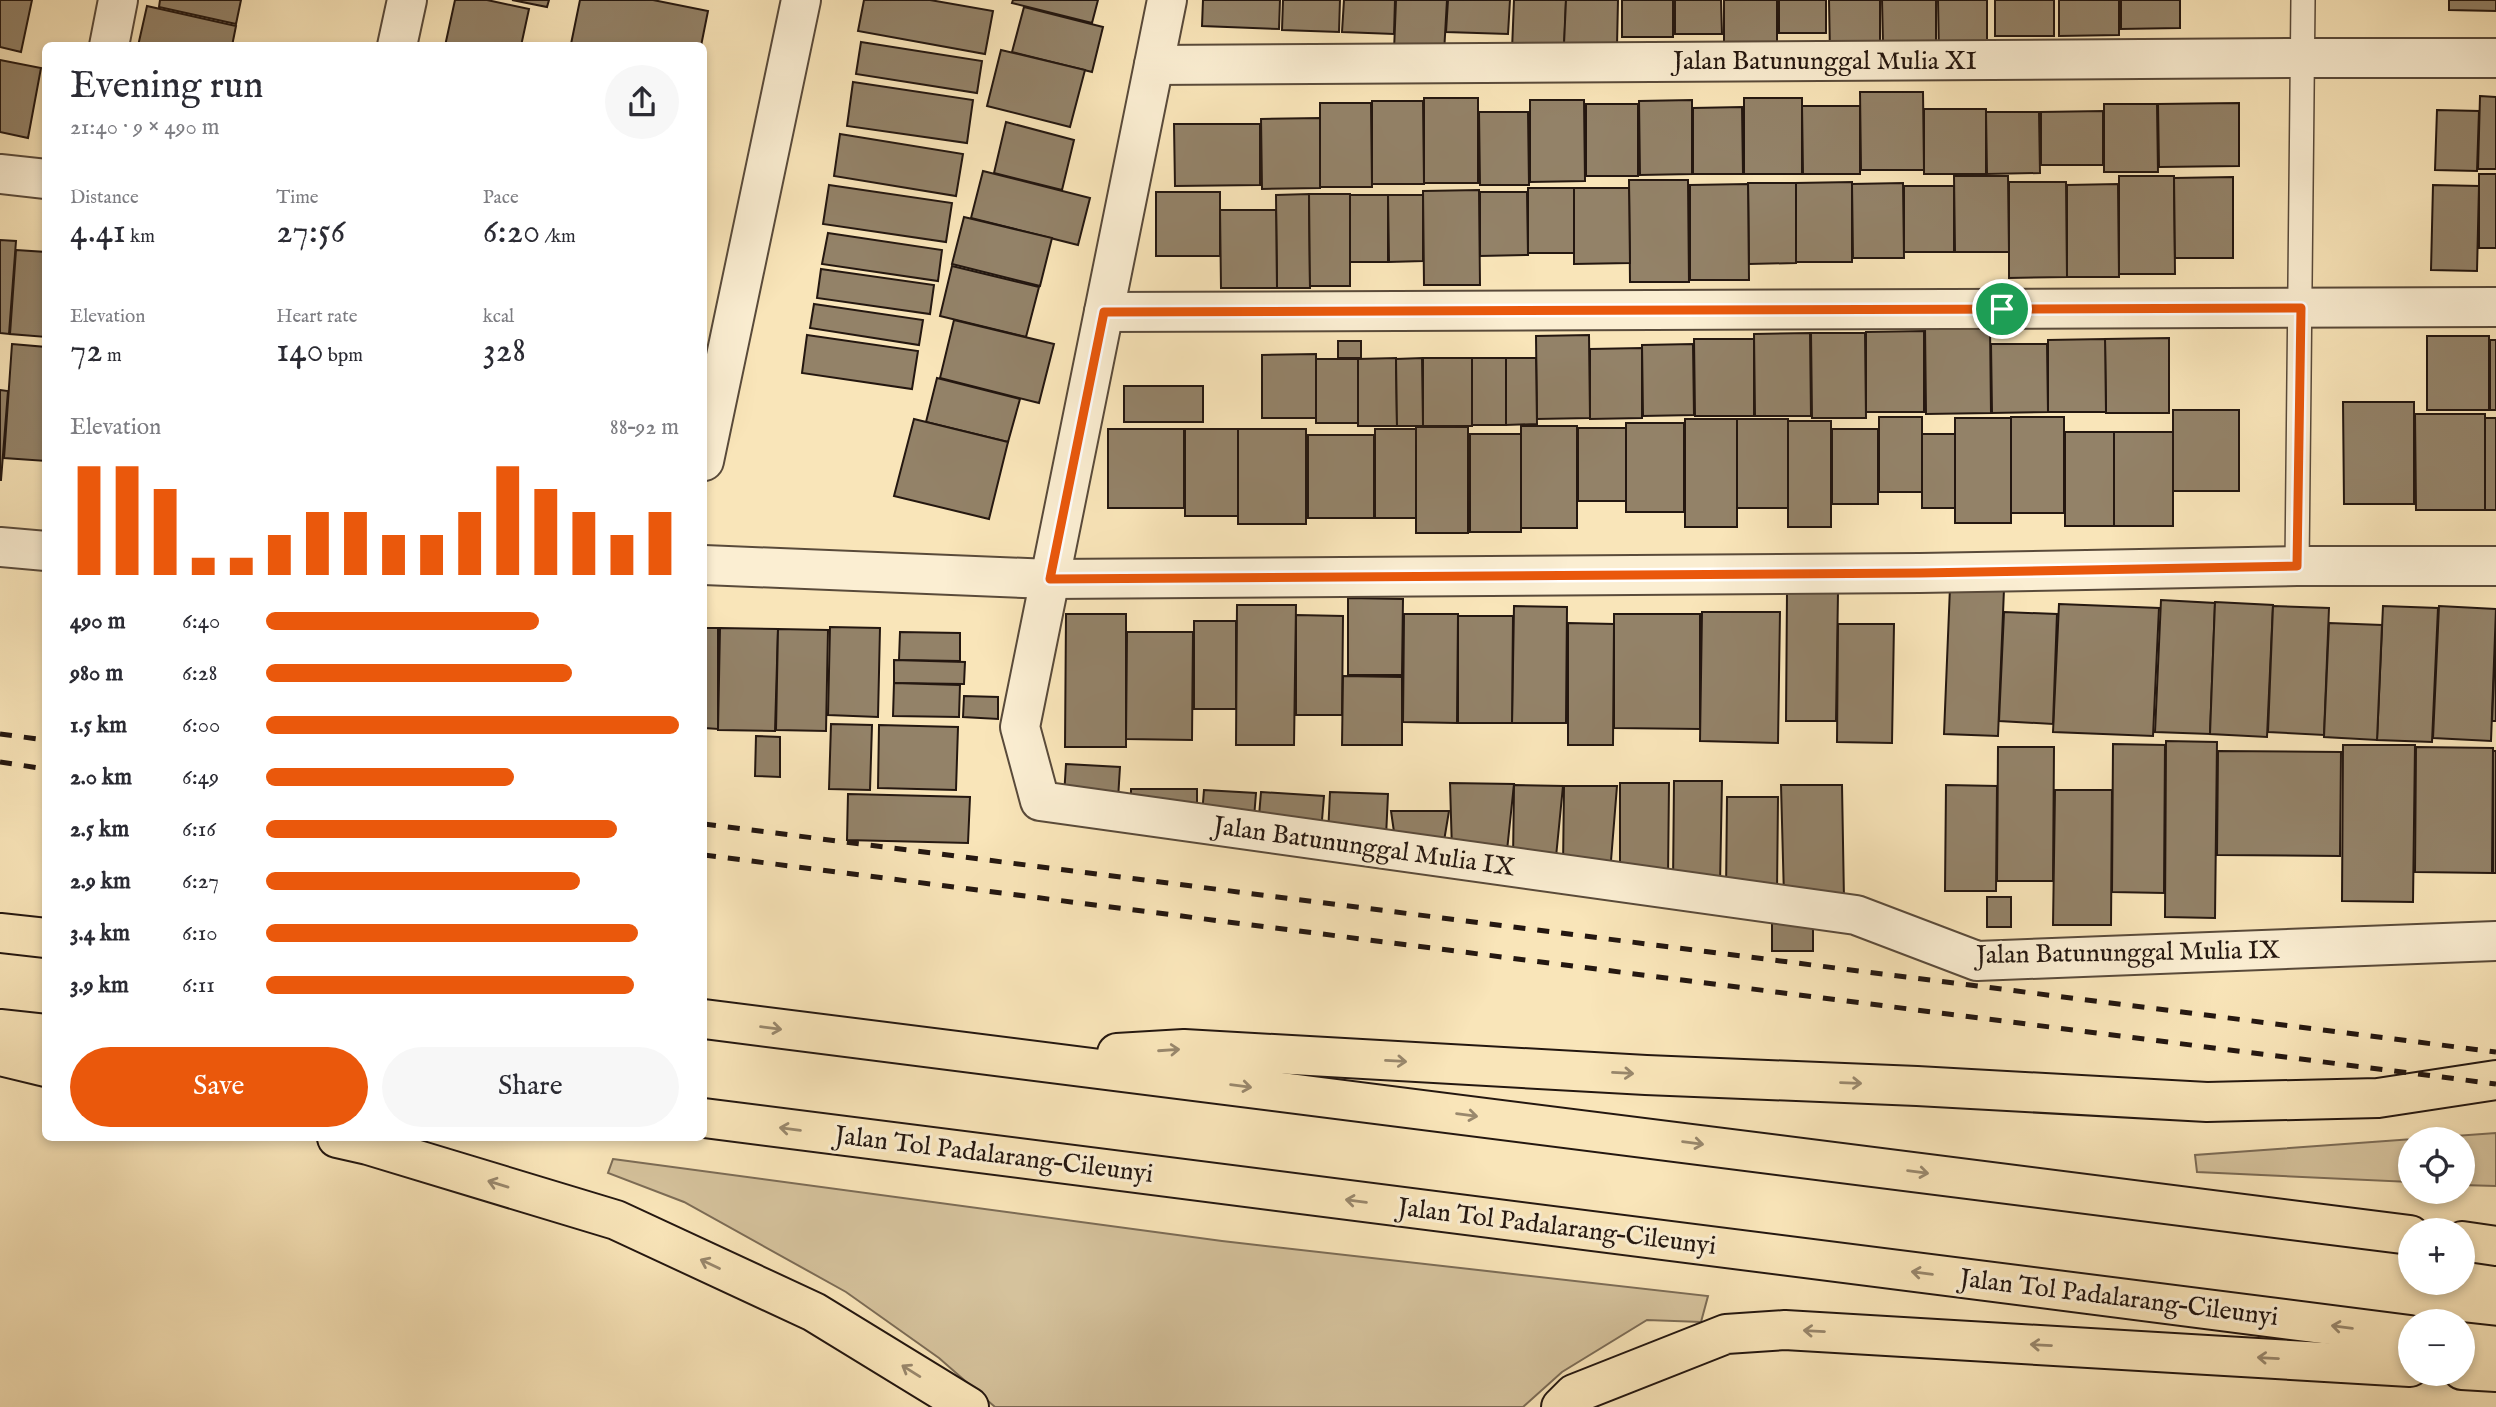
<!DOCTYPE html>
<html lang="en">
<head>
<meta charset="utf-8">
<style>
  body { margin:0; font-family:"IM FELL English",serif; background:#f7f7f7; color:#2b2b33; height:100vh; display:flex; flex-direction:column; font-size:26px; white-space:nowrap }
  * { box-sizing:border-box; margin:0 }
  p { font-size:23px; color:#7c7c81 }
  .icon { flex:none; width:38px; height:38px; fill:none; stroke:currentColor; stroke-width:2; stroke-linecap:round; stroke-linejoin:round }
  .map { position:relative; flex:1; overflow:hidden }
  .side { position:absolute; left:42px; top:42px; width:665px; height:1099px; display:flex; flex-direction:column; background:#fff; border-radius:10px; box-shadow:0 4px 10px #0003 }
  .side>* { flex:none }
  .tools { position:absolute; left:2398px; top:1127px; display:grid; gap:14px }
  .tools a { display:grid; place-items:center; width:77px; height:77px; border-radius:50%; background:#fff; box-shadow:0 4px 10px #0003; font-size:35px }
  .pin { position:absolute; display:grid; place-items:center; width:60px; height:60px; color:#fff; margin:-30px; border:4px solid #fff; border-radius:50%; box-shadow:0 2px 7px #0007 }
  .round { display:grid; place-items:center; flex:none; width:74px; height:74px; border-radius:37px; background:#f7f7f7 }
  .headline { display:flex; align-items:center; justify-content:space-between; height:119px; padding:0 28px }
  h1 { font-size:38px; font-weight:600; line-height:52px }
  .metrics { display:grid; grid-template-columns:repeat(3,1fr); gap:10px; height:119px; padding:7px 28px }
  .metrics div { display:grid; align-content:center }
  .metrics b { font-size:35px; font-weight:600 }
  .metrics small { font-size:19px; font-weight:400 }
  .metrics p { font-size:19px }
  .chart { height:196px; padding:14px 28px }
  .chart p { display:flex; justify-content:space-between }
  .chart svg { width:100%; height:126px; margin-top:7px; stroke:#ea580c; stroke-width:6 }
  .primary-button { display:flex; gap:14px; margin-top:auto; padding:14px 28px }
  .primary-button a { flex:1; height:80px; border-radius:42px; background:#ea580c; color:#fff; font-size:28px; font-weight:600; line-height:80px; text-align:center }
  .primary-button a+a { background:#f7f7f7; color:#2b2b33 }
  ul { padding:0 28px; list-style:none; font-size:23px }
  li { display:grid; grid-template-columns:112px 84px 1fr; align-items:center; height:52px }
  li i { height:18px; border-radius:9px; background:#ea580c }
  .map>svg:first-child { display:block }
  .green { fill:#d5c29c; stroke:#7c6c56; stroke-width:2 }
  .building { fill:#938268; stroke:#241710; stroke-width:2 }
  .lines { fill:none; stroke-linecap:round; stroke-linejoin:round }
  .lane-casing { stroke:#594a3a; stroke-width:26 }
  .street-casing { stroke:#594a3a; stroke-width:42 }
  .highway-casing { stroke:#241710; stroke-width:42 }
  .lane { stroke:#fbeed2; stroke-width:23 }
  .street { stroke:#fbeed2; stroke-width:38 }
  .highway { stroke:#f9e5b9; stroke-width:38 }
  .rail { stroke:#241710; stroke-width:5; stroke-dasharray:12 12; stroke-linecap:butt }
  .oneway { stroke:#99886d }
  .route-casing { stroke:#fff; stroke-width:14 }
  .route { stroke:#ea580c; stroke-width:9 }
  .labels { text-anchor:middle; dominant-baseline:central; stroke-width:6; stroke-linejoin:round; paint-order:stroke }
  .street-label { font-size:26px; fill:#241710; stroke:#fbeed2 }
</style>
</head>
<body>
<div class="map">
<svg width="2496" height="1407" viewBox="0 0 2496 1407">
  <rect width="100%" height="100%" fill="#f9e5b9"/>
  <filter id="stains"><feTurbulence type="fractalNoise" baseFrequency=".00286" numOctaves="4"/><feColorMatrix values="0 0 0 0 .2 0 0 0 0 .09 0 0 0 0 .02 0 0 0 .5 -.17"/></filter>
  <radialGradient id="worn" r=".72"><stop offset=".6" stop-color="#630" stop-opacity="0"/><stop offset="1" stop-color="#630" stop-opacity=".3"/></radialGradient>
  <g class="green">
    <path d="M2496 1133V1186L2462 1185V1139H2410V1182L2197 1172 2195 1155Z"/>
    <path d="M613 1159 1222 1241 1708 1296 1701 1322 1647 1320 1562 1372 1523 1407H995L939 1358 846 1292 684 1202 608 1173Z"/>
  </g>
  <g class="building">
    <path d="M0 0H32L21 52 0 47Z"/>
    <path d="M160 0H241L236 24 159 7Z"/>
    <path d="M455 0H487L529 9 521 46H445Z"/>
    <path d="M512 0H549L547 7Z"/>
    <path d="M580 0H653L708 11 701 46H581L571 44Z"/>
    <path d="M864 0H930L993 11 985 54 858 31Z"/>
    <path d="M1013 0H1098L1092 23 1012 3Z"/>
    <path d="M1203 0H1280L1279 29 1202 26Z"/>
    <path d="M1283 0H1340L1339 32 1282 30Z"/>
    <path d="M1344 0H1395L1394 34 1342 32Z"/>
    <path d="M1396 0H1447L1444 53 1394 51Z"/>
    <path d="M1448 0H1510L1508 34 1446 32Z"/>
    <path d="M1514 0H1566L1564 52 1512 50Z"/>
    <path d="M1566 0H1618L1617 46 1564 44Z"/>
    <rect x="1622" y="0" width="51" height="37"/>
    <path d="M1675 0H1721L1722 34H1675Z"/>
    <path d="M1724 0H1777V50L1724 51Z"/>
    <rect x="1779" y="0" width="47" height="33"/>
    <path d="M1829 0H1880V54H1830Z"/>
    <path d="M1882 0H1936V44H1883Z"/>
    <path d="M1938 0H1987V56L1939 57Z"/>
    <rect x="1995" y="0" width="59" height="36"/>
    <path d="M2059 0H2119V35L2059 36Z"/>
    <path d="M2121 0H2180V28L2121 29Z"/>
    <path d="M2449 0H2496V11L2449 10Z"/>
    <path d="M147 6 236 26 232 46H138Z"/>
    <path d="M1024 7 1103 27 1092 72 1012 52Z"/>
    <path d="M861 42 982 61 977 93 856 74Z"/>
    <path d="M1001 50 1085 70 1070 127 987 106Z"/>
    <path d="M0 60 41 68 28 138 0 132Z"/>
    <path d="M853 82 973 100 967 143 847 126Z"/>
    <path d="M1860 92H1923L1924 170H1861Z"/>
    <path d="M2480 96 2496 97V169H2478Z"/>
    <rect x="1424" y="98" width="54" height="85"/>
    <rect x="1744" y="98" width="58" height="76"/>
    <path d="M1530 100H1584L1585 181 1530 182Z"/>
    <path d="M1692 100V174L1640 175 1639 101Z"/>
    <path d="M1372 101H1423L1424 184H1372Z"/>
    <path d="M1320 103H1371L1372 187H1320Z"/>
    <path d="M2239 103V166L2159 167 2158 104Z"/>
    <rect x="1586" y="104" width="52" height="72"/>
    <path d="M2104 104H2157L2158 172H2104Z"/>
    <path d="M1802 106H1860V174H1803Z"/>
    <path d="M1742 107 1743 174H1693V108Z"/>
    <rect x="1924" y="109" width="62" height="65"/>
    <path d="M2437 110 2479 111 2477 171 2435 170Z"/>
    <path d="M2103 111V165H2041V112Z"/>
    <path d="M1479 112H1528L1529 185H1480Z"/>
    <path d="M1986 112H2039L2040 173 1987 174Z"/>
    <path d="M1320 118V188L1262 189 1261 119Z"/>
    <path d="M1006 122 1074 140 1062 190 994 173Z"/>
    <path d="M1174 124H1260V185L1175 186Z"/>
    <path d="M840 134 963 154 956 196 834 176Z"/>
    <path d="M983 171 1090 198 1078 245 971 218Z"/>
    <rect x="2479" y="174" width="17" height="74"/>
    <path d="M1954 176H2008L2009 252H1955Z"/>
    <path d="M2119 176H2174L2175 274H2119Z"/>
    <path d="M2233 177V258H2175L2174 178Z"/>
    <path d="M1629 180H1688L1689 282H1630Z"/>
    <path d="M1852 182V262H1796V183Z"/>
    <path d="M2009 182H2066L2067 277 2009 278Z"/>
    <path d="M1748 183H1796V263L1749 264Z"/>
    <path d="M1903 183 1904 258H1853L1852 184Z"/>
    <path d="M1748 184 1749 280H1690V185Z"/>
    <path d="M2118 184 2119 277H2067V185Z"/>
    <path d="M829 185 952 203 946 242 823 224Z"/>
    <path d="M2433 185 2479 186 2477 271 2431 270Z"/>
    <rect x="1904" y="186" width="50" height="66"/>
    <rect x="1528" y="188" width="46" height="65"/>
    <path d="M1574 188H1629L1630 263 1574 264Z"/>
    <path d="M1479 190 1480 285H1424L1423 191Z"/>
    <rect x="1156" y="192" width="64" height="64"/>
    <path d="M1480 192H1527L1528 255 1480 256Z"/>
    <path d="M1309 194 1310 288H1277L1276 195Z"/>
    <path d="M1309 194H1350V286H1310Z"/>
    <rect x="1350" y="195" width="38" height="67"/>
    <path d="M1388 195H1423V261L1389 262Z"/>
    <path d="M1220 210H1276L1277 288H1221Z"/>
    <path d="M964 217 1052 238 1040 286 952 264Z"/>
    <path d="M828 233 942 250 938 281 822 264Z"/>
    <path d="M0 240 16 241 9 334 0 333Z"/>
    <path d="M16 250 46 252V337L10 334Z"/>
    <path d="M952 266 1039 287 1026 337 940 316Z"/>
    <path d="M821 269 934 285 930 314 817 298Z"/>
    <path d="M814 304 923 320 919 345 810 328Z"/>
    <path d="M954 320 1054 344 1039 403 940 378Z"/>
    <path d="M1990 325 1991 413 1926 414 1925 326Z"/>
    <path d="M1924 331V412H1866V332Z"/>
    <path d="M1810 333 1811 416H1755L1754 334Z"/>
    <path d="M1811 333H1865L1866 418H1812Z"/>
    <path d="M807 335 918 351 912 389 802 373Z"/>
    <path d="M1589 335 1590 418 1537 419 1536 336Z"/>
    <rect x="2427" y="336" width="62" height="74"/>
    <path d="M2169 338V413H2106L2105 339Z"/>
    <path d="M1694 339H1754V416H1695Z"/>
    <path d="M2105 339 2106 412H2048V340Z"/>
    <rect x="2490" y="340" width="6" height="70"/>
    <rect x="1338" y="341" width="23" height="17"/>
    <path d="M12 344 46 347V461L4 458Z"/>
    <path d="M1693 344 1694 415 1643 416 1642 345Z"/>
    <path d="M1991 344H2047L2048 412 1992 413Z"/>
    <path d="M1642 348V418L1590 419V349Z"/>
    <path d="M1316 354V418H1262V355Z"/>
    <path d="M1396 358 1397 426H1358V359Z"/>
    <path d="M1422 358 1423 426H1397L1396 359Z"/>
    <rect x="1423" y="358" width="49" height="68"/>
    <rect x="1472" y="358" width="34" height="67"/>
    <path d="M1506 358H1536L1537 424 1506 425Z"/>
    <rect x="1316" y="359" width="42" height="64"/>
    <path d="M937 378 1020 399 1008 442 926 422Z"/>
    <rect x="1124" y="386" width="79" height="36"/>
    <path d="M0 390 8 391 1 480H0Z"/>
    <path d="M2343 402H2414V504H2344Z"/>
    <rect x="2173" y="410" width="66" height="81"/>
    <path d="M2415 414H2485V510H2416Z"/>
    <rect x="1879" y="417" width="43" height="75"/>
    <rect x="2011" y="417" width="53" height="96"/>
    <rect x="1955" y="418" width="56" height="105"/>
    <rect x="2485" y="418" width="11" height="92"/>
    <path d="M914 419 1008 442 989 519 894 496Z"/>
    <rect x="1685" y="419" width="52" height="108"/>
    <rect x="1737" y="419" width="51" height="89"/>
    <rect x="1788" y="421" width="43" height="106"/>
    <rect x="1626" y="423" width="58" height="89"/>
    <rect x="1521" y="426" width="56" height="102"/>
    <rect x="1416" y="427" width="52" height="106"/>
    <rect x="1578" y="428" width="48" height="73"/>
    <rect x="1108" y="429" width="76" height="79"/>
    <rect x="1185" y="429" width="53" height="87"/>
    <rect x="1238" y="429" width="68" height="95"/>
    <rect x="1375" y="429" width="41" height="89"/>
    <rect x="1832" y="429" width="46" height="75"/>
    <rect x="2065" y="432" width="49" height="94"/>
    <rect x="2114" y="432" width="59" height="94"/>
    <rect x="1470" y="434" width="51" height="98"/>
    <rect x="1922" y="434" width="33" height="74"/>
    <rect x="1308" y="435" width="66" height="83"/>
    <path d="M1950 587 2004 589 1998 736 1944 734Z"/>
    <path d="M1787 592H1838L1836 721H1786Z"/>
    <path d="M1348 598 1403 599 1402 675H1348Z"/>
    <path d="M2161 600 2215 603 2210 734 2155 732Z"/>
    <path d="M2215 602 2273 605 2267 737 2210 734Z"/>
    <path d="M2059 604 2159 608 2153 736 2053 732Z"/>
    <path d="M1237 605H1296L1294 745H1236Z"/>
    <path d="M1514 606 1567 607 1566 723H1512Z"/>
    <path d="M2273 606 2329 608 2324 735 2268 732Z"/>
    <path d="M2383 606 2438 608 2432 742 2377 740Z"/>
    <path d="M2439 606 2496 609 2491 741 2433 738Z"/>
    <path d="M1702 612H1780L1778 743 1700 741Z"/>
    <path d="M2004 612 2057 614 2053 724 1999 721Z"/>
    <path d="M1066 614H1126V747H1065Z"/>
    <path d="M1404 614H1458L1457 723 1403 722Z"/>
    <path d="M1614 614H1700V729L1614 728Z"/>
    <path d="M1296 615 1343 616 1342 715H1296Z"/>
    <path d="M1458 616H1513L1512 723H1458Z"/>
    <rect x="1194" y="621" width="42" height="88"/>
    <path d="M1568 623 1614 624 1613 745H1568Z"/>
    <path d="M2329 623 2382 625 2377 740 2324 737Z"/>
    <path d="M1838 624H1894L1892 743 1837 742Z"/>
    <path d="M830 627 880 628 878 717 828 715Z"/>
    <path d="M704 628H718V729L704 728Z"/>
    <path d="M720 628 778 629 775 731 718 730Z"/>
    <path d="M778 629 828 630 826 731 776 730Z"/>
    <path d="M900 632 960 633V661L899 660Z"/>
    <path d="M1127 632H1193L1192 740 1126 739Z"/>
    <path d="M2496 633V721H2492Z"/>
    <path d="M894 660 965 662 964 684 894 683Z"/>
    <path d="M1343 676 1402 677V745H1342Z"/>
    <path d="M894 683 960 685 959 717 893 716Z"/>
    <path d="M964 696 998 697V719L963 717Z"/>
    <path d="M831 724 872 725 870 790 829 789Z"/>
    <path d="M879 725 958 727 956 790 878 788Z"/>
    <path d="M756 736 780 737V777L755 776Z"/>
    <path d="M2166 741 2217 742 2215 918 2165 917Z"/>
    <path d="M2113 744 2165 745 2164 893 2112 892Z"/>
    <path d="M2343 745H2415L2413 902 2342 901Z"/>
    <path d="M1998 747H2054L2053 881H1997Z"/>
    <path d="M2416 747 2493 748 2492 873 2415 872Z"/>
    <path d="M2218 751 2341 752 2340 856 2217 855Z"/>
    <rect x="2493" y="751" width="3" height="122"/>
    <path d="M1066 764 1120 767 1118 799 1064 796Z"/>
    <path d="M1674 781H1722L1720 885H1673Z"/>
    <path d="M1450 783 1514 784 1506 860 1452 851Z"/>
    <path d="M1620 783H1669L1668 879 1620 873Z"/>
    <path d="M1514 785 1563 786 1555 867 1513 860Z"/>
    <path d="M1781 785H1842L1844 900 1784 897Z"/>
    <path d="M1946 785 1997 786 1996 891H1945Z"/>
    <path d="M1564 786H1617L1610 873 1563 868Z"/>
    <rect x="1131" y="789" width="66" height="18"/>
    <path d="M1204 790 1256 793 1254 818 1202 815Z"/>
    <path d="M2055 790H2112L2111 925H2053Z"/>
    <path d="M1261 792 1324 796 1321 832 1258 828Z"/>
    <path d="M1330 792 1388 794 1386 837 1328 835Z"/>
    <path d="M848 794 970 797 968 843 847 840Z"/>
    <path d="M1727 797H1778L1777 893H1726Z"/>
    <path d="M1391 811H1449L1442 853 1396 846Z"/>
    <rect x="1987" y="897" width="24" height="30"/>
    <rect x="1772" y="921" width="41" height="30"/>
  </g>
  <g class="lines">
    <g class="lane-casing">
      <path id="lane" d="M2297 566 2303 0"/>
    </g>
    <g class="street-casing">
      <g id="street">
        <path d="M1167 0 1020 727 1040 801 1856 915 1977 961 2496 941"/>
        <path d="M109 46 118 0"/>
        <path d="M397 46 407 0"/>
        <path d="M1154 65 2303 58H2496"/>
        <path d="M0 174 46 179"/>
        <path d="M1104 312 2496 307"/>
        <path d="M704 461 801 0"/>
        <path d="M0 547 46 551"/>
        <path d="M704 565 1050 579 1920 573 2297 566H2496"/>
      </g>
    </g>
    <g class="highway-casing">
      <g id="highway">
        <path d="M0 933 46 938"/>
        <path d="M704 1019 2410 1235"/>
        <path d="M0 1029 46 1034"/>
        <path d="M1117 1053 1184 1049 1646 1075 1917 1086 2207 1102 2378 1098 2496 1080"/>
        <path d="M0 1056 46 1067"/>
        <path d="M704 1118 2410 1335"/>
        <path d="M337 1138 368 1145 616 1220 814 1312 969 1407"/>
        <path d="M2462 1241 2496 1246"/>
        <path d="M2462 1342 2496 1346"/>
        <path d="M2462 1370 2496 1372"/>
        <path d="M1561 1407 1574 1394 1726 1334 1785 1330 2410 1367"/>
      </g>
    </g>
    <use href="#lane" class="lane"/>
    <use href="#street" class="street"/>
    <use href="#highway" class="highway"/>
    <g class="rail">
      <path d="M0 734 46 740"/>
      <path d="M0 762 46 769"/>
      <path d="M704 824 2496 1052"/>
      <path d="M704 855 2496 1084"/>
    </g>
  </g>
  <defs><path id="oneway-shaft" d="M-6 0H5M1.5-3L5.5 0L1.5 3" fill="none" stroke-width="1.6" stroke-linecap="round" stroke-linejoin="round" transform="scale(1.75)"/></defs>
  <g class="oneway">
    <use href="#oneway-shaft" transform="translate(771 1028) rotate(7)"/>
    <use href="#oneway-shaft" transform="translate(1169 1050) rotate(-4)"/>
    <use href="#oneway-shaft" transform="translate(1396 1061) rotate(3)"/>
    <use href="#oneway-shaft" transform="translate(1623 1073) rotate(3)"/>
    <use href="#oneway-shaft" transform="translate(1851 1083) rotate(2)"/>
    <use href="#oneway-shaft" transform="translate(1241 1086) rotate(7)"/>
    <use href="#oneway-shaft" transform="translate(1467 1115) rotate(7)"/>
    <use href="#oneway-shaft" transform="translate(790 1129) rotate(-173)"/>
    <use href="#oneway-shaft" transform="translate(1693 1143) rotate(7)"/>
    <use href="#oneway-shaft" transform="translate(1918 1172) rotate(7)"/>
    <use href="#oneway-shaft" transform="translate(498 1184) rotate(-163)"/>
    <use href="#oneway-shaft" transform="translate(1356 1201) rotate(-173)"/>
    <use href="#oneway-shaft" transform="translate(710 1264) rotate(-155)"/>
    <use href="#oneway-shaft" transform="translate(1922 1273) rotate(-173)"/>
    <use href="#oneway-shaft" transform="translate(2342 1327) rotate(-173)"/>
    <use href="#oneway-shaft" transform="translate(1814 1331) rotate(-177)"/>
    <use href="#oneway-shaft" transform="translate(2041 1345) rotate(-177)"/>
    <use href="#oneway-shaft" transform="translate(2268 1358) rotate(-177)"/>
    <use href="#oneway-shaft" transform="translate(911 1371) rotate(-148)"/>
  </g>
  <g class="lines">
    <g class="route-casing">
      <path id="route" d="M2301 308 2297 566 1920 573 1050 579 1104 312Z"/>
    </g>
    <use href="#route" class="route"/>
  </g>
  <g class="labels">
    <g class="street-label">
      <text x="1825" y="61">Jalan Batununggal Mulia XI</text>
      <text transform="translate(1364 847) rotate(8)">Jalan Batununggal Mulia IX</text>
      <text transform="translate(2128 953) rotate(-1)">Jalan Batununggal Mulia IX</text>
      <text transform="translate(994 1155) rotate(7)">Jalan Tol Padalarang–Cileunyi</text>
      <text transform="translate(1557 1227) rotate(7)">Jalan Tol Padalarang–Cileunyi</text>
      <text transform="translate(2119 1298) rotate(7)">Jalan Tol Padalarang–Cileunyi</text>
    </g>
  </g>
  <rect width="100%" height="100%" filter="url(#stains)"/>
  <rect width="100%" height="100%" fill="url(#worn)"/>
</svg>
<div class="tools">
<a><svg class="icon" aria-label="locate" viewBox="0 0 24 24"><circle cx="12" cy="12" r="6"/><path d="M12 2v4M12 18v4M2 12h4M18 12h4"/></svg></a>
<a>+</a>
<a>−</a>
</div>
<div class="pin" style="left:2002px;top:309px;background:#1e9e55"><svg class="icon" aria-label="arrive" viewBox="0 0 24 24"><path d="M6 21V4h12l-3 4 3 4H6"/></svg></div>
<section class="side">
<div class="headline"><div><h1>Evening run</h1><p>21:40 · 9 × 490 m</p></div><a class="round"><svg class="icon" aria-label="share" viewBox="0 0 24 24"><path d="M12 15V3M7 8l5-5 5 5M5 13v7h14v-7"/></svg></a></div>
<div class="metrics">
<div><p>Distance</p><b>4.41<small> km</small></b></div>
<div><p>Time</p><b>27:56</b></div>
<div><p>Pace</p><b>6:20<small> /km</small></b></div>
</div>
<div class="metrics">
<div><p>Elevation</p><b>72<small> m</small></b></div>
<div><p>Heart rate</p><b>140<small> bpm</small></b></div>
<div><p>kcal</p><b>328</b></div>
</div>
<div class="chart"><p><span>Elevation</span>88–92 m</p>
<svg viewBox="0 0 160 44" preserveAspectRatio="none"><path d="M5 44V6M15 44V6M25 44V14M35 44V38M45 44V38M55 44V30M65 44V22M75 44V22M85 44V30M95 44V30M105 44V22M115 44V6M125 44V14M135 44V22M145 44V30M155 44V22"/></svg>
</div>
<ul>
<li><b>490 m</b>6:40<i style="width:66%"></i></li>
<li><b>980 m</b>6:28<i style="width:74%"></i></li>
<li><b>1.5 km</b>6:00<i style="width:100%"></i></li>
<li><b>2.0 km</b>6:49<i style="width:60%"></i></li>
<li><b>2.5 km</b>6:16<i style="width:85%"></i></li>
<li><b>2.9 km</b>6:27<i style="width:76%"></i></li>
<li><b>3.4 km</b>6:10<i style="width:90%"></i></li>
<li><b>3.9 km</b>6:11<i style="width:89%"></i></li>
</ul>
<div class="primary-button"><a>Save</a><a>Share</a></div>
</section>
</div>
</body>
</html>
